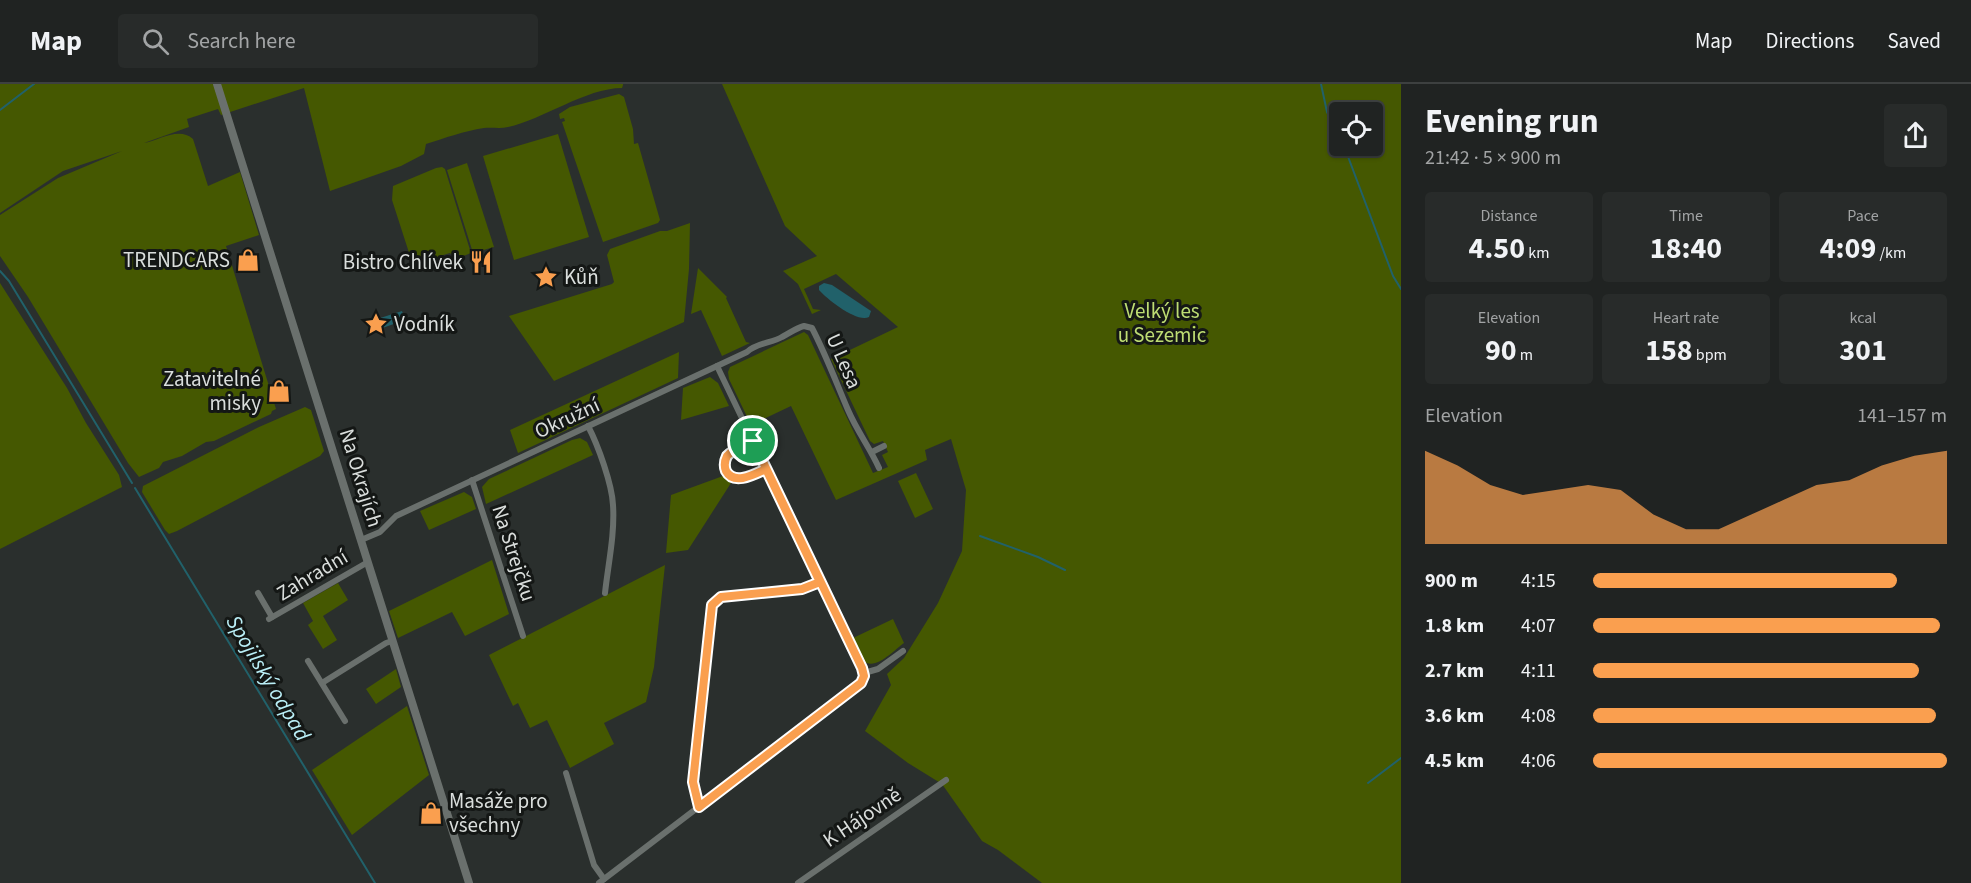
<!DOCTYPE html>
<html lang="en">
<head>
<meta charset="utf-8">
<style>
  body { margin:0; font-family:"Source Sans 3",sans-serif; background:#282b2a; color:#f1f3f6; height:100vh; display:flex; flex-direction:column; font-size:22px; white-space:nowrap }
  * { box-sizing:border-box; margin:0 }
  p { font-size:20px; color:#a2a4a5 }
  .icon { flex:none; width:33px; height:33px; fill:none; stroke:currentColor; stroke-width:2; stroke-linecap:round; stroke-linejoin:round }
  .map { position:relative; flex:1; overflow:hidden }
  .side { display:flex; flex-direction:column; background:#202322; width:570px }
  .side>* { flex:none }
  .tools { position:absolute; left:1329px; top:18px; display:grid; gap:12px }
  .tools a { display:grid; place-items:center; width:54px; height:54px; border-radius:6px; background:#202322; box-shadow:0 2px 4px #0004,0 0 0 2px #3d4040; font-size:30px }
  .pin { position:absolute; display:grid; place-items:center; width:51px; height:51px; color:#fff; margin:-26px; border:3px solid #fff; border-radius:50%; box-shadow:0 2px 6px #0007 }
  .round { display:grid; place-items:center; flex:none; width:63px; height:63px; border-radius:6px; background:#282b2a }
  .headline { display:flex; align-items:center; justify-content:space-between; height:102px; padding:0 24px }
  h1 { font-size:33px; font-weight:700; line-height:45px }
  .stats { display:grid; grid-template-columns:repeat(3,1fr); gap:9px; height:102px; padding:6px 24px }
  .stats div { display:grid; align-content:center; border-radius:6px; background:#282b2a; text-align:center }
  .stats b { font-size:30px; font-weight:700 }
  .stats small { font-size:16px; font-weight:400 }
  .stats p { font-size:16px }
  .chart { height:168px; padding:12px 24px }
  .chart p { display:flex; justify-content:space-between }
  .chart svg { width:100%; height:108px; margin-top:6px; fill:#fa9f4f; opacity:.7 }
  ul { padding:0 24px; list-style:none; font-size:20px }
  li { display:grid; grid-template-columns:96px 72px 1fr; align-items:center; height:45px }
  li i { height:15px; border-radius:8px; background:#fa9f4f }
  header { display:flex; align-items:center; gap:36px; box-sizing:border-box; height:84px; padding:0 30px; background:#202322; border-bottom:2px solid #3d4040 }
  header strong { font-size:28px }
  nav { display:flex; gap:33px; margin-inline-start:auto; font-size:21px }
  .search { width:420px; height:54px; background:#282b2a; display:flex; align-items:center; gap:15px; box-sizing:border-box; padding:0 21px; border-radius:6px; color:#a2a4a5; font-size:22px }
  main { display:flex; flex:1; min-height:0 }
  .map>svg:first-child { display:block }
  .green { fill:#455801; fill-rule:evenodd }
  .water { fill:#21616a }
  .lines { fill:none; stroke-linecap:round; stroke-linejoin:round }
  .stream { stroke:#21616a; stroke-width:2 }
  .minor { stroke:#6a706d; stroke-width:6 }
  .tertiary { stroke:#6a706d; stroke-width:8 }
  .route-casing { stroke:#fff; stroke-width:12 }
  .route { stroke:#fa9f4f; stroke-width:8 }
  .labels { text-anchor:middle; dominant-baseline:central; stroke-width:6; stroke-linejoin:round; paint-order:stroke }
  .poi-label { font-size:21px; fill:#dadedc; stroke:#141715; text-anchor:end }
  .park-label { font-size:21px; fill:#bedd73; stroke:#141715 }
  .street-label { font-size:21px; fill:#dadedc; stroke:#141715 }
  .water-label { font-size:22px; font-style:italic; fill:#baeff7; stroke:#141715 }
</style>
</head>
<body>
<header>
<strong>Map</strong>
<div class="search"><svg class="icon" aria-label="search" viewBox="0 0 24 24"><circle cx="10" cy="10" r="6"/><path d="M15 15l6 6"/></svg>Search here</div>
<nav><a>Map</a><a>Directions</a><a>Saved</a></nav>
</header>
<main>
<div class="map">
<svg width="1401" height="799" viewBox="0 0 1401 799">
  <rect width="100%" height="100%" fill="#2a2f2d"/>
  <g class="green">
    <path d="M0 0H623V1L622 4C586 4 542 36 508 43 500 45 492 43 484 44 464 47 445 54 426 60L424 70 401 82 330 107 304 4 221 31 218 25 187 35 189 43 144 59C158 57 179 42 193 55L208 102 240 88 259 151 226 162 276 325 272 327 271 330 214 357 206 358 182 372 163 378 159 384 139 393 128 379 28 213 0 172V131L58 94 122 67 63 87 0 129Z"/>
    <path d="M722 0H1401V799H1042L998 766 982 757 942 700 908 679 865 647 891 601 887 590 904 574 938 519 962 467 966 406 951 355 925 366 927 376 836 416 791 322 751 341 729 295 728 288 730 283 804 248 808 251 873 389 888 383 882 371 888 368 883 357 874 360 870 357 831 275 898 243 836 190 804 205 813 225 821 226 812 230 798 200 783 187 817 172 785 142ZM1340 28H1372V62H1340Z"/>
    <path d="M619 10 624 13 633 45 634 60 638 59 660 136 658 139 603 158 562 38 565 37 564 34 560 35 559 30 570 23Z"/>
    <path d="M558 50 589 153 514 176 483 72Z"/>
    <path d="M467 79 494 163 473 169 447 86Z"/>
    <path d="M442 83 445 85 471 169 456 175 450 169 414 180 412 178 392 116 393 102 436 84Z"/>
    <path d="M690 139 689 185 684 238 554 297 509 232 612 200 614 198 607 171 610 165 660 147H667Z"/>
    <path d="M698 184 727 213 726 214 746 258 750 259 722 272 701 226 691 230Z"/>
    <path d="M0 199 67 304 86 339 119 391 122 403 0 465Z"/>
    <path d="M679 268 678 294 518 369 510 346Z"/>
    <path d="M710 293 718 299 729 322 681 336 683 304Z"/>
    <path d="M305 323 311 326 324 367 320 372 177 447 169 450 165 446 142 408 143 402 259 343Z"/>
    <path d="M580 354 587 358 593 371 486 420 482 403 489 395 572 356Z"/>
    <path d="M916 389 933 425 915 434 898 397Z"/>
    <path d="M723 392 731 399 688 466 666 469 671 411Z"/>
    <path d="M464 408 472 413 476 425 429 446 420 427Z"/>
    <path d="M492 476 509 530 465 552 452 528 398 554 389 527Z"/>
    <path d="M665 481 654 583 646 618 604 639 614 660 570 684 547 636 530 644 518 619 513 622 489 571Z"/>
    <path d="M338 499 348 516 323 532 337 556 323 565 308 541 313 537 303 519Z"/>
    <path d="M893 535 904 559C895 565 874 589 863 576 859 570 856 561 853 554Z"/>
    <path d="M396 585 401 603 376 620 366 605Z"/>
    <path d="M407 622 429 691 352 751 312 686Z"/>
  </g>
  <g class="water">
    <path d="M824 199 832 201 871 227 869 233C857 239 828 216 819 206V202Z"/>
    <path d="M402 227 405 236 374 247 371 237Z"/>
  </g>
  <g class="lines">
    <g class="stream">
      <path d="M1321 0 1327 28 1340 53"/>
      <path d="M0 26 34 0"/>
      <path d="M1344 62 1393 192 1401 205"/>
      <path d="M0 187 9 197 132 399"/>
      <path d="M135 404 375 799"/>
      <path d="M980 452 1038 473 1065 486"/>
      <path d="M1368 699 1401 674"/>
    </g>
    <g class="minor">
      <path d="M717 282 864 589"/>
      <path d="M588 342C598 361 612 400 613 421 615 450 608 481 605 509"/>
      <path d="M753 357C745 361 733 365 728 372 725 377 724 382 726 387 734 402 755 390 766 385"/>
      <path d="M872 368 884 362"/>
      <path d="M472 396 523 552"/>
      <path d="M361 456 380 448 396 432 747 268C756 259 772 259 782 253 790 249 796 244 804 242L812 244C826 271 836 298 848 326 857 347 870 364 879 384"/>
      <path d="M258 509 272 533"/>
      <path d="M269 535 368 478"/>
      <path d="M308 577 345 637"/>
      <path d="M322 599 386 559 392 557"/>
      <path d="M566 689 594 781 604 795"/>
      <path d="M699 723 695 712 693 698 712 521 721 513 802 505 820 498"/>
      <path d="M599 799 861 599 864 589 878 585 903 567"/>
      <path d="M798 799 946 696"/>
    </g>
    <path class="tertiary" d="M217 0 469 799"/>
  </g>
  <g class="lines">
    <g class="route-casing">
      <path id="route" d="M753 357 862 584 864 592 861 599 699 723 693 698 712 521 721 513 802 505 820 498 766 385C755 390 734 402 726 387 724 382 725 376 727 372 733 365 745 361 753 357"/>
    </g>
    <use href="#route" class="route"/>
  </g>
  <defs>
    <g id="shop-bare" transform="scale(1.8)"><path d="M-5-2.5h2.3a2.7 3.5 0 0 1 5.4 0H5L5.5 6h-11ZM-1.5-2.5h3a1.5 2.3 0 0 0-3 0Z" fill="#fa9f4f" stroke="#141715" stroke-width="2.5" paint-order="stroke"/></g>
    <g id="restaurant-bare" transform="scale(1.8)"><path d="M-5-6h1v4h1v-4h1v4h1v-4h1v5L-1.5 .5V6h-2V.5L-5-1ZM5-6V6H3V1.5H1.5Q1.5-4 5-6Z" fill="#fa9f4f" stroke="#141715" stroke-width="2.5" paint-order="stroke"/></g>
    <g id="sight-bare" transform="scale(1.8)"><path d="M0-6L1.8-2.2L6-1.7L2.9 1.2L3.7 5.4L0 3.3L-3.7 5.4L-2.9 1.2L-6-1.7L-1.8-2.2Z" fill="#fa9f4f" stroke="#141715" stroke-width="2.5" paint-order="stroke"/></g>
  </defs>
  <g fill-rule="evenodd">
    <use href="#shop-bare" x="248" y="176"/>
    <use href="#restaurant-bare" x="481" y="178"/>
    <use href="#sight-bare" x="546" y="193"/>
    <use href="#sight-bare" x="376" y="240"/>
    <use href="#shop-bare" x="279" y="307"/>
    <use href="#shop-bare" x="431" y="729"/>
  </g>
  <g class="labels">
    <g class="poi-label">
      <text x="230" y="176">TRENDCARS</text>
      <text x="463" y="178">Bistro Chlívek</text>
      <text x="564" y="193" text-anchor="start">Kůň</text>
      <text x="394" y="240" text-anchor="start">Vodník</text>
      <text x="261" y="295">Zatavitelné<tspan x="261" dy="24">misky</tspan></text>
      <text x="449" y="717" text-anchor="start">Masáže pro<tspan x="449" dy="24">všechny</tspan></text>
    </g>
    <g class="park-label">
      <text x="1162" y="227">Velký les<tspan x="1162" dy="24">u Sezemic</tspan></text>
    </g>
    <g class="street-label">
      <text transform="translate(844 277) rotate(66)">U Lesa</text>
      <text transform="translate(567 334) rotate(-25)">Okružní</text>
      <text transform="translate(361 394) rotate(73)">Na Okrajích</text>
      <text transform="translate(514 469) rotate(72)">Na Strejčku</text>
      <text transform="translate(312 491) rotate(-31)">Zahradní</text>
      <text transform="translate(862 733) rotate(-34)">K Hájovně</text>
    </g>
    <g class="water-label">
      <text transform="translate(268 594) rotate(59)">Spojilský odpad</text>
    </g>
  </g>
</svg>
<div class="tools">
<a><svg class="icon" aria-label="locate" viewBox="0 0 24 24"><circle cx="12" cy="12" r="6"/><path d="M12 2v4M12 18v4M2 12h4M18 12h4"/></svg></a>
</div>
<div class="pin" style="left:753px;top:357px;background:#1e9e55"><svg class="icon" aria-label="arrive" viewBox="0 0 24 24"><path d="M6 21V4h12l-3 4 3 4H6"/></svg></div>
</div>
<section class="side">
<div class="headline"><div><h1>Evening run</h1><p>21:42 · 5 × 900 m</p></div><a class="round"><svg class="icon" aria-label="share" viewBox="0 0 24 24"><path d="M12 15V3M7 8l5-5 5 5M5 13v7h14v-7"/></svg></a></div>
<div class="stats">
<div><p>Distance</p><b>4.50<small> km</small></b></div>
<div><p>Time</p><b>18:40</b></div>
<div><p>Pace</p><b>4:09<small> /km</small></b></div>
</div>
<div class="stats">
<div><p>Elevation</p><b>90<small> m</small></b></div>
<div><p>Heart rate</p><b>158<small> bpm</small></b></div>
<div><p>kcal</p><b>301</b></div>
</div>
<div class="chart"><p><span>Elevation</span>141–157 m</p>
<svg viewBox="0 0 160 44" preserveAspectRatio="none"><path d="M0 44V6L10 12L20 20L30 24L40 22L50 20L60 22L70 32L80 38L90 38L100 32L110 26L120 20L130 18L140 12L150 8L160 6V44z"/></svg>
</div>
<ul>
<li><b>900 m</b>4:15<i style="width:86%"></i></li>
<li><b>1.8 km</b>4:07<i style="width:98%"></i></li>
<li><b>2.7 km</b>4:11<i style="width:92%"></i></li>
<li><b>3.6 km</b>4:08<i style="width:97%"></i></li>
<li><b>4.5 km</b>4:06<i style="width:100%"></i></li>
</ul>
</section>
</main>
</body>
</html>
